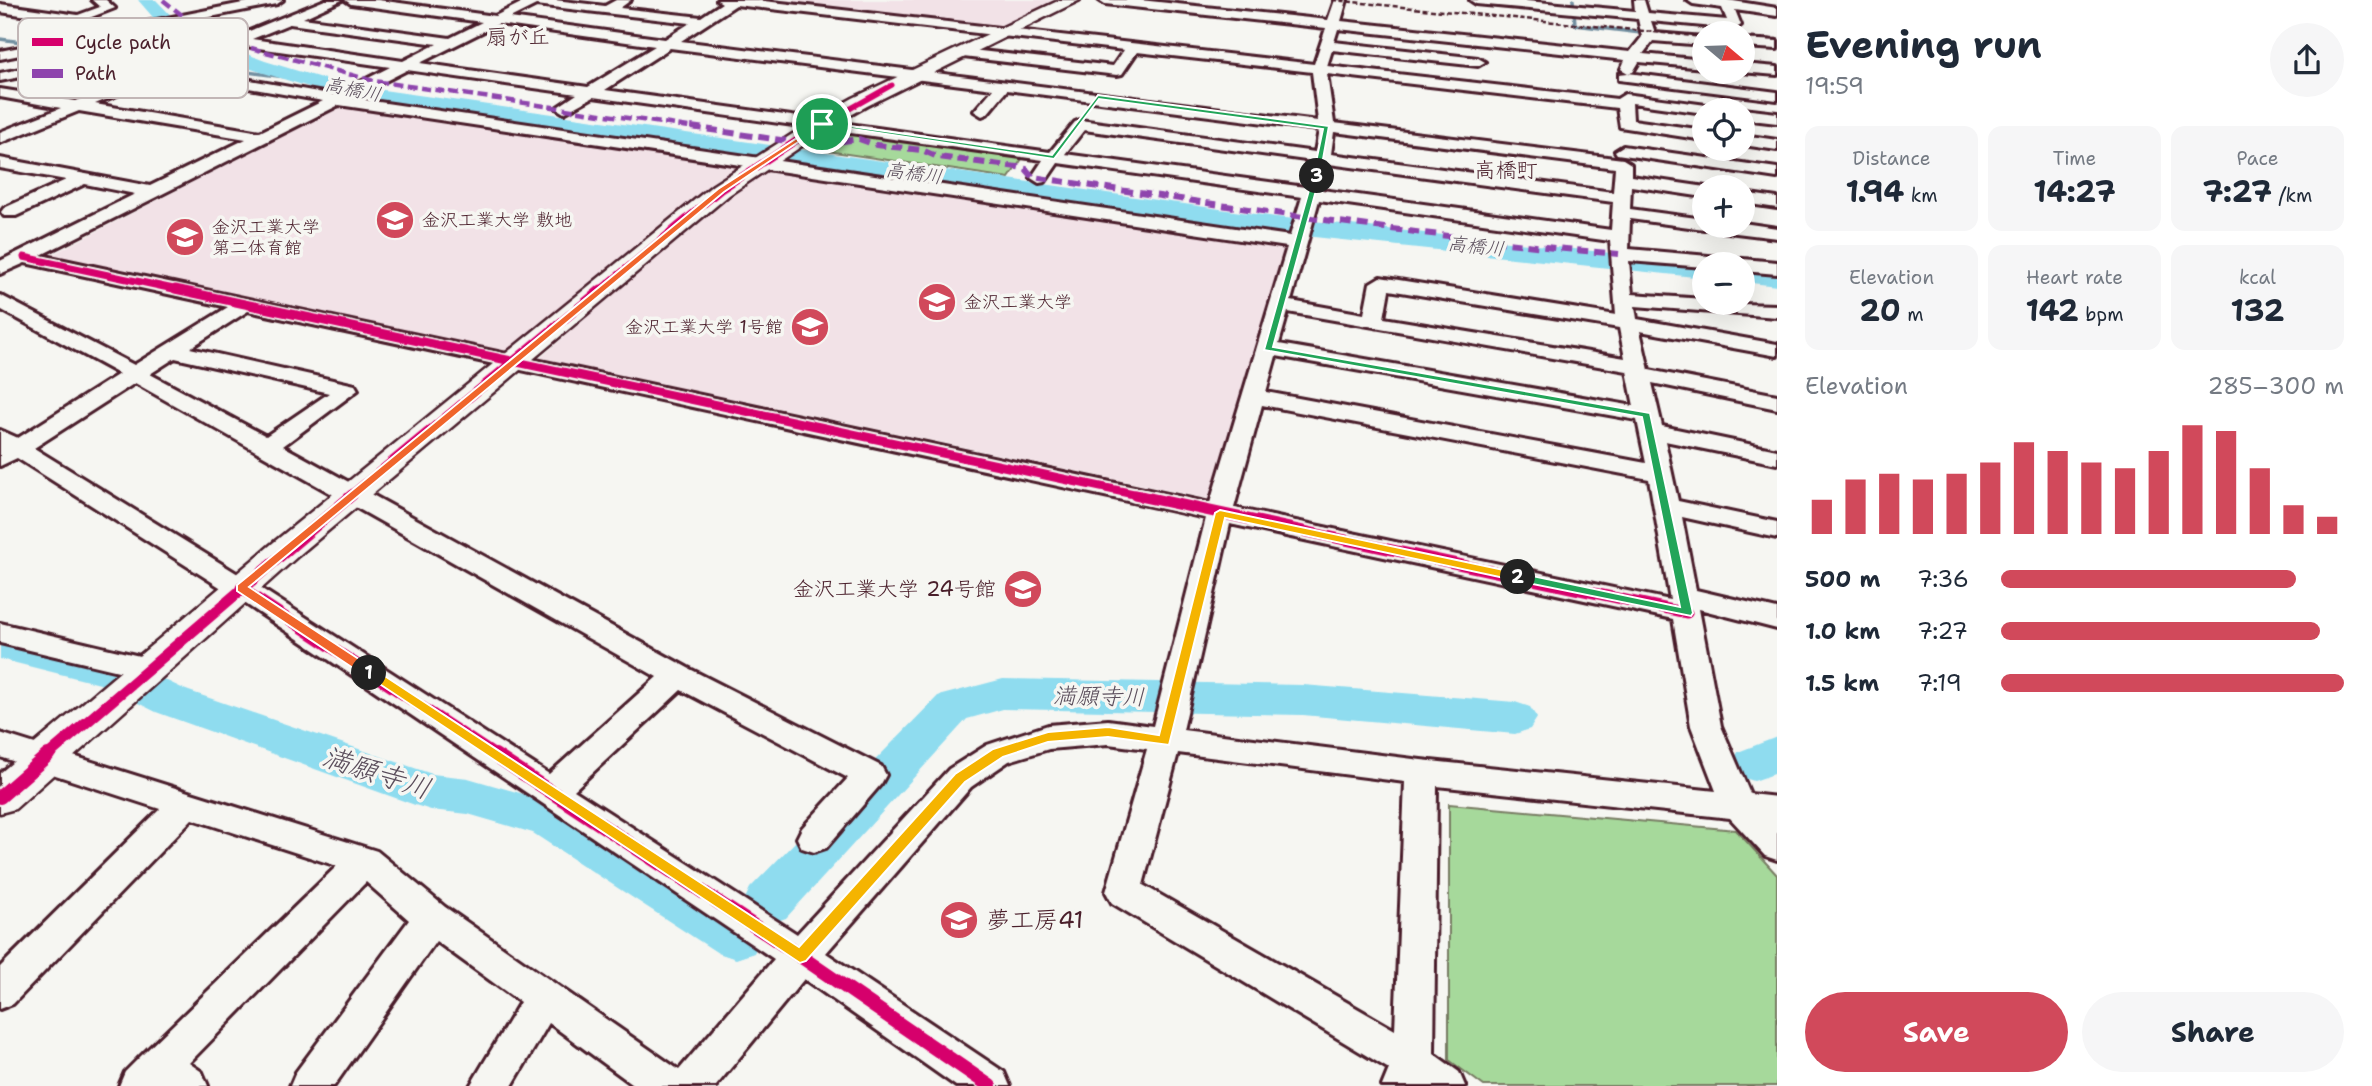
<!DOCTYPE html>
<html lang="en">
<head>
<meta charset="utf-8">
<style>
  body { margin:0; font-family:"Shantell Sans","Klee One",sans-serif; background:#f6f6f7; color:#1f2937; height:100vh; display:flex; flex-direction:column; font-size:26px; white-space:nowrap }
  * { box-sizing:border-box; margin:0 }
  p { font-size:23px; color:#747a83 }
  .icon { flex:none; width:38px; height:38px; fill:none; stroke:currentColor; stroke-width:2; stroke-linecap:round; stroke-linejoin:round }
  .map { position:relative; flex:1; overflow:hidden }
  .drawer { display:flex; flex-direction:column; background:#fff; width:595px }
  .drawer>* { flex:none }
  .needle { width:46px; rotate:109deg }
  .tools { position:absolute; left:1692px; top:21px; display:grid; gap:14px }
  .tools a { display:grid; place-items:center; width:63px; height:63px; border-radius:50%; background:#fff; box-shadow:0 7px 28px #0002; font-size:35px }
  .pin { position:absolute; display:grid; place-items:center; width:60px; height:60px; color:#fff; margin:-30px; border:4px solid #fff; border-radius:50%; box-shadow:0 2px 7px #0007 }
  .km { position:absolute; width:35px; height:35px; margin:-18px; border-radius:50%; background:#222; color:#fff; font-size:19px; line-height:35px; text-align:center }
  .round { display:grid; place-items:center; flex:none; width:74px; height:74px; border-radius:37px; background:#f6f6f7 }
  .overview { display:flex; align-items:center; justify-content:space-between; height:119px; padding:0 28px }
  h1 { font-size:38px; font-weight:700; line-height:52px }
  .figures { display:grid; grid-template-columns:repeat(3,1fr); gap:10px; height:119px; padding:7px 28px }
  .figures div { display:grid; align-content:center; border-radius:14px; background:#f6f6f7; text-align:center }
  .figures b { font-size:30px; font-weight:700 }
  .figures small { font-size:19px; font-weight:400 }
  .figures p { font-size:19px }
  .chart { height:196px; padding:14px 28px }
  .chart p { display:flex; justify-content:space-between }
  .chart svg { width:100%; height:126px; margin-top:7px; stroke:#d1495b; stroke-width:6 }
  .button { display:flex; gap:14px; margin-top:auto; padding:14px 28px }
  .button a { flex:1; height:80px; border-radius:42px; background:#d1495b; color:#fff; font-size:28px; font-weight:700; line-height:80px; text-align:center }
  .button a+a { background:#f6f6f7; color:#1f2937 }
  ul { padding:0 28px; list-style:none; font-size:23px }
  li { display:grid; grid-template-columns:112px 84px 1fr; align-items:center; height:52px }
  li i { height:18px; border-radius:9px; background:#d1495b }
  main { display:flex; flex:1; min-height:0 }
  .map>svg:first-child { display:block }
  .built { fill:#f2e2e7 }
  .green { fill:#a6d99b; stroke:#787c63; stroke-width:2 }
  .lines { fill:none; stroke-linecap:round; stroke-linejoin:round }
  .stream { stroke:#7390a1; stroke-width:3.5 }
  .river { fill:#8fdcef; fill-rule:evenodd }
  .minor-casing { stroke:#4a1f2b; stroke-width:6 }
  .major-casing { stroke:#4a1f2b; stroke-width:5 }
  .minor { fill:#f6f6f2; fill-rule:evenodd }
  .major { fill:#f6f6f2; fill-rule:evenodd }
  .rail { stroke:#4a1f2b; stroke-width:2.5; stroke-dasharray:5 2.5; stroke-linecap:butt }
  .quiet-far1 { stroke:#8e44ad; stroke-width:4.5; stroke-dasharray:10 4.5; stroke-linecap:butt }
  .quiet { stroke:#8e44ad; stroke-width:6; stroke-dasharray:11 6; stroke-linecap:butt }
  .cycleway-far4-casing { stroke:#f6f6f2; stroke-width:8 }
  .cycleway-far3-casing { stroke:#f6f6f2; stroke-width:10 }
  .cycleway-far2-casing { stroke:#f6f6f2; stroke-width:12 }
  .cycleway-far1-casing { stroke:#f6f6f2; stroke-width:16 }
  .cycleway-casing { stroke:#f6f6f2; stroke-width:18 }
  .cycleway-far4 { stroke:#d6006c; stroke-width:5 }
  .cycleway-far3 { stroke:#d6006c; stroke-width:7 }
  .cycleway-far2 { stroke:#d6006c; stroke-width:9 }
  .cycleway-far1 { stroke:#d6006c; stroke-width:11 }
  .cycleway { stroke:#d6006c; stroke-width:14 }
  .split-1 { fill:#f0652b; stroke:#fff; stroke-width:2 }
  .split-2 { fill:#f5b400; stroke:#fff; stroke-width:2 }
  .split-3 { fill:#22a559; stroke:#fff; stroke-width:2 }
  .split-4 { fill:#22a559; stroke:#fff; stroke-width:2 }
  .labels { text-anchor:middle; dominant-baseline:central; stroke-width:7; stroke-linejoin:round; paint-order:stroke }
  .far-poi-label { font-size:18px; fill:#4a1f2b; stroke:#f6f6f2; text-anchor:start }
  .far-water-label { font-size:19px; font-style:italic; fill:#5b4e5c; stroke:#f6f6f2 }
  .far-quarter-label { font-size:21px; fill:#4a1f2b; stroke:#f6f6f2 }
  .poi-label { font-size:21px; fill:#4a1f2b; stroke:#f6f6f2; text-anchor:end }
  .water-label { font-size:23px; font-style:italic; fill:#5b4e5c; stroke:#f6f6f2 }
  .near-poi-label { font-size:24px; fill:#4a1f2b; stroke:#f6f6f2; text-anchor:start }
  .near-water-label { font-size:28px; font-style:italic; fill:#5b4e5c; stroke:#f6f6f2 }
  .key { fill:#f6f6f2; stroke:#c2b6b6; stroke-width:2 }
  .key-label { font-size:19px; fill:#4a1f2b }
</style>
</head>
<body>
<main>
<div class="map">
<svg width="1777" height="1086" viewBox="0 0 1777 1086">
  <rect width="100%" height="100%" fill="#f6f6f2"/>
  <filter id="ink" filterUnits="userSpaceOnUse"><feTurbulence type="fractalNoise" baseFrequency=".0143" numOctaves="2"/><feDisplacementMap in="SourceGraphic" scale="14" xChannelSelector="R" yChannelSelector="G"/><feConvolveMatrix kernelMatrix="1 2 1 2 8 2 1 2 1" color-interpolation-filters="sRGB"/></filter>
  <g filter="url(#ink)">
    <g class="built">
      <path d="M747 0H1059L998 30Z"/>
      <path d="M345 104 747 164 508 352 51 255Z"/>
      <path d="M766 170 1288 247 1209 499 540 358 714 207Z"/>
    </g>
    <g class="green">
      <path d="M832 126 1026 153 1009 178 800 147Z"/>
      <path d="M1449 804 1736 830 1777 875V1086H1484L1449 1060Z"/>
    </g>
    <g class="lines">
      <g class="stream">
        <path d="M1573 0 1575 24"/>
        <path d="M1575 25 1649 34"/>
        <path d="M0 39 43 45"/>
        <path d="M54 46 307 80"/>
      </g>
      <g class="river">
        <path d="M138 0H156L185 30 265 61 341 84 1276 217 1713 264H1704V278L1276 233 338 96 251 69 171 38Z"/>
        <path d="M1743 266 1777 270V286L1743 282Z"/>
        <path d="M0 631 127 662 186 690 432 774 468 778 565 806 754 921 761 937 754 953 736 959 718 953 533 833 468 814 431 810 415 805 156 712 100 684 0 659Z"/>
        <path d="M1003 679 1303 685 1515 702 1530 707 1537 718 1530 729 1515 734 1303 715 1003 709 967 719 786 918 768 924 750 918 743 903 750 888 938 696Z"/>
        <path d="M1777 737V773L1754 781 1738 776 1732 764 1738 752Z"/>
      </g>
      <g class="minor-casing">
        <g id="minor">
          <path d="M92 0H106L115 8 37 38 32 37V31L63 21 0 12V4L78 15 100 7Z"/>
          <path d="M258 0H283L277 4 149 29 193 54 325 0H342L303 18 450 38 482 22 351 4 345 0H378L495 16 521 3 519 0H555L605 6 616 0H631L620 8 701 17 722 3 717 0H755L1314 64 1326 28 1105 4 1099 0H1140L1328 20 1335 0H1347L1341 21 1630 52 1642 37 1638 19 1476 4 1470 0H1515L1635 11 1634 0H1644L1648 13 1727 20 1722 8 1693 4 1687 0H1727L1777 8V16L1735 10 1741 25 1735 29 1651 21 1655 33 1704 37V45L1653 41 1643 54 1704 60V68L1639 62 1633 72 1628 73 1777 92V100L1619 80V74L1628 73 1621 69 1625 60 1338 29 1334 42 1478 58 1485 62 1478 66 1332 50 1327 66 1617 99 1625 94 1721 107 1723 110H1704V113L1632 103 1633 120 1704 130V140L1620 127 1617 108 1327 74 1334 123 1623 159 1631 164V176L1706 187 1704 197 1631 186 1630 209 1704 219V226H1743V223L1777 228V238L1720 231 1711 227 1704 229 1630 219 1629 249 1777 262V274L1743 271V264H1704V267L1629 261 1632 294 1704 299V303L1777 305V317L1635 306 1637 319 1777 344V356L1640 331 1649 370 1777 395V409L1652 383 1662 426 1777 450V464L1665 441 1678 501 1777 522V538L1682 517 1696 590 1777 609V629L1699 609 1721 726 1750 794 1777 797V860L1765 856 1730 818 1437 786 1434 1054 1459 1072 1465 1086H1382L1389 1069 1112 903 1106 892 1147 749 1108 744 1049 749 1009 761 971 787 826 953 1004 1072 1010 1086H956L804 979 716 1086H635L549 1023 512 1086H470L520 1002 436 941 334 1086H290L296 1072 409 920 366 882 189 1063 202 1072 208 1086H119L125 1072 144 1053 337 866 192 819 13 1004 0 1009V967L160 809 0 757V733L377 851 445 907 679 1070 774 959 231 594 17 458 0 466V430L18 438 119 374 0 309V295L134 365 228 307 25 263 0 274V261L135 194 85 184 16 216H4L1 212 4 208 66 180 0 168V158L150 186 246 139 79 111 0 143V132L61 108 0 97V89L76 101 117 85 41 73 0 81V73L41 65 132 79 151 71 62 56V50L67 49 166 65 182 58 135 32 0 59V51ZM536 5 690 23 665 39 510 18ZM736 5 1124 50 1113 66 963 49 956 53 963 57 1117 75 1122 74 1137 52 1312 72 1318 121 681 41ZM289 24H290L437 44 403 61 252 39ZM498 24 655 46 588 87 420 63ZM238 45 390 67 335 95 183 68ZM670 48 993 89 974 111 982 116 987 114 1007 90 1319 130 1315 152 1080 120 1075 122 1050 152 605 90ZM407 70 577 94 556 108 564 113 593 97 1043 160 1031 178 1039 183 1045 182 1058 163 1302 197 1290 236 352 98ZM169 74 323 101 260 132 95 104ZM339 105 1287 247 1210 503 41 255ZM1084 130 1313 161 1305 187 1065 154ZM1334 132 1615 168 1613 192 1331 154ZM1329 164 1613 202 1611 230 1322 190ZM1319 200 1610 241 1616 315 1380 277 1370 283 1364 314 1291 301ZM1389 290 1619 328 1625 358 1384 318ZM248 311 1206 518 1153 726 1108 720 1048 725 987 745 949 769 797 934 574 790 681 690 848 778 802 828 797 838 802 848 814 852 826 848 881 784 886 775 881 766 688 668 283 446 358 390 355 385 190 348ZM1288 312 1627 371 1634 406 1279 344ZM1276 356 1637 420 1646 463 1266 392ZM175 358 329 393 266 436 150 374ZM135 383 657 677 549 774 251 582 34 448ZM1262 405 1649 479 1670 600 1234 508ZM1230 524 1673 619 1691 726 1716 791 1421 760 1183 730ZM1178 753 1405 782 1395 1030 1143 885Z"/>
          <path d="M1743 39 1777 41V49L1743 47Z"/>
          <path d="M1743 64 1777 67V75L1741 72Z"/>
          <path d="M1743 109 1777 113V123L1743 119V110H1740Z"/>
          <path d="M1743 135 1777 140V150L1743 145Z"/>
          <path d="M1623 146 1777 168V178L1617 154 1615 151Z"/>
          <path d="M1743 193 1777 198V208L1743 203Z"/>
          <path d="M0 623 148 658 158 661 163 668 158 675 148 678 0 643Z"/>
        </g>
      </g>
      <g class="major-casing">
        <path id="major" d="M1060 0H1080L867 106 833 125 729 195 298 556 15 809 0 813V773L274 542 713 185 819 117 853 98Z"/>
      </g>
      <use href="#minor" class="minor"/>
      <use href="#major" class="major"/>
      <g class="rail">
        <path d="M1333 0 1704 37"/>
        <path d="M1743 38 1777 39"/>
      </g>
      <path class="quiet-far1" d="M163 0 192 23 225 41 374 81 703 129"/>
      <path class="quiet" d="M691 127 794 142 807 139 829 138 837 142 859 139 876 145 922 150 938 157 1017 167 1026 169 1033 177C1228 206 1422 237 1619 254"/>
      <g class="cycleway-far4-casing">
        <path id="cycleway-far4" d="M814 129 892 85"/>
      </g>
      <g class="cycleway-far3-casing">
        <g id="cycleway-far3">
          <path d="M24 257 183 291"/>
          <path d="M599 291 721 190 817 127"/>
        </g>
      </g>
      <g class="cycleway-far2-casing">
        <g id="cycleway-far2">
          <path d="M175 289 1143 496"/>
          <path d="M350 496 601 289"/>
        </g>
      </g>
      <g class="cycleway-far1-casing">
        <g id="cycleway-far1">
          <path d="M1135 495 1687 613"/>
          <path d="M241 588 498 757"/>
          <path d="M46 757 352 495"/>
        </g>
      </g>
      <g class="cycleway-casing">
        <g id="cycleway">
          <path d="M495 755 800 956 990 1086"/>
          <path d="M0 797 48 755"/>
        </g>
      </g>
      <use href="#cycleway-far4" class="cycleway-far4"/>
      <use href="#cycleway-far3" class="cycleway-far3"/>
      <use href="#cycleway-far2" class="cycleway-far2"/>
      <use href="#cycleway-far1" class="cycleway-far1"/>
      <use href="#cycleway" class="cycleway"/>
    </g>
  </g>
  <path class="split-1" d="M820 123 825 124 724 192 249 587 374 669V676H365L237 591V585L718 189Z"/>
  <path class="split-2" d="M1220 510 1518 573 1523 577 1518 581 1225 518 1169 745 1108 737 1048 742 1003 757 965 782 806 961 800 963 363 673 369 668 374 669 799 947 955 774 993 749 1048 732 1108 727 1159 735 1215 513Z"/>
  <path class="split-3" d="M1317 174 1320 176 1273 347 1650 413 1693 613 1691 616 1518 581 1512 577 1518 573 1680 607 1642 417 1264 350 1313 176Z"/>
  <path class="split-4" d="M1098 95 1329 126 1320 176 1317 178 1313 176 1323 129 1099 99 1054 159 819 124 822 122 1052 155Z"/>
  <defs>
    <g id="university-disc" transform="scale(2.0125)"><circle r="9.5" fill="#d1495b" stroke="#f6f6f2"/><path d="M0-5L7-2L0 1L-7-2ZM-4 1L0 2.5L4 1V4Q0 6-4 4Z" fill="#fff"/></g>
  </defs>
  <g fill-rule="evenodd">
    <use href="#university-disc" x="395" y="220"/>
    <use href="#university-disc" x="185" y="237"/>
    <use href="#university-disc" x="937" y="302"/>
    <use href="#university-disc" x="810" y="327"/>
    <use href="#university-disc" x="1023" y="589"/>
    <use href="#university-disc" x="959" y="920"/>
  </g>
  <g class="labels">
    <g class="far-poi-label">
      <text x="422" y="220">金沢工業大学 敷地</text>
      <text x="212" y="227">金沢工業大学<tspan x="212" dy="21">第二体育館</tspan></text>
      <text x="964" y="302">金沢工業大学</text>
      <text x="783" y="327" text-anchor="end">金沢工業大学 1号館</text>
    </g>
    <g class="far-water-label">
      <text transform="translate(353 89) rotate(12)">高橋川</text>
      <text transform="translate(914 173) rotate(8)">高橋川</text>
      <text transform="translate(1476 246) rotate(6)">高橋川</text>
    </g>
    <g class="far-quarter-label">
      <text x="518" y="37">扇が丘</text>
      <text x="1506" y="170">高橋町</text>
    </g>
    <g class="poi-label">
      <text x="996" y="589">金沢工業大学 24号館</text>
    </g>
    <g class="water-label">
      <text transform="translate(1099 696) rotate(1)">満願寺川</text>
    </g>
    <g class="near-poi-label">
      <text x="986" y="920">夢工房41</text>
    </g>
    <g class="near-water-label">
      <text transform="translate(377 772) rotate(18)">満願寺川</text>
    </g>
  </g>
  <rect x="18" y="18" width="230" height="80" rx="10" class="key"/>
  <rect x="32" y="38" width="31" height="8" fill="#d6006c"/>
  <rect x="32" y="69" width="31" height="9" fill="#8e44ad"/>
  <g class="key-label">
    <text x="75" y="49">Cycle path</text>
    <text x="75" y="80">Path</text>
  </g>
</svg>
<div class="tools">
<a><svg class="needle" viewBox="-14 -14 28 28"><path d="M0-13l5 13h-10z" fill="#e53935"/><path d="M0 13l5-13h-10z" fill="#747a83"/></svg></a>
<a><svg class="icon" aria-label="locate" viewBox="0 0 24 24"><circle cx="12" cy="12" r="6"/><path d="M12 2v4M12 18v4M2 12h4M18 12h4"/></svg></a>
<a>+</a>
<a>−</a>
</div>
<div class="pin" style="left:822px;top:124px;background:#1e9e55"><svg class="icon" aria-label="arrive" viewBox="0 0 24 24"><path d="M6 21V4h12l-3 4 3 4H6"/></svg></div>
<b class="km" style="left:369px;top:673px">1</b>
<b class="km" style="left:1518px;top:577px">2</b>
<b class="km" style="left:1317px;top:176px">3</b>
</div>
<section class="drawer">
<div class="overview"><div><h1>Evening run</h1><p>19:59</p></div><a class="round"><svg class="icon" aria-label="share" viewBox="0 0 24 24"><path d="M12 15V3M7 8l5-5 5 5M5 13v7h14v-7"/></svg></a></div>
<div class="figures">
<div><p>Distance</p><b>1.94<small> km</small></b></div>
<div><p>Time</p><b>14:27</b></div>
<div><p>Pace</p><b>7:27<small> /km</small></b></div>
</div>
<div class="figures">
<div><p>Elevation</p><b>20<small> m</small></b></div>
<div><p>Heart rate</p><b>142<small> bpm</small></b></div>
<div><p>kcal</p><b>132</b></div>
</div>
<div class="chart"><p><span>Elevation</span>285–300 m</p>
<svg viewBox="0 0 160 44" preserveAspectRatio="none"><path d="M5 44V32M15 44V25M25 44V23M35 44V25M45 44V23M55 44V19M65 44V12M75 44V15M85 44V19M95 44V21M105 44V15M115 44V6M125 44V8M135 44V21M145 44V34M155 44V38"/></svg>
</div>
<ul>
<li><b>500 m</b>7:36<i style="width:86%"></i></li>
<li><b>1.0 km</b>7:27<i style="width:93%"></i></li>
<li><b>1.5 km</b>7:19<i style="width:100%"></i></li>
</ul>
<div class="button"><a>Save</a><a>Share</a></div>
</section>
</main>
</body>
</html>
